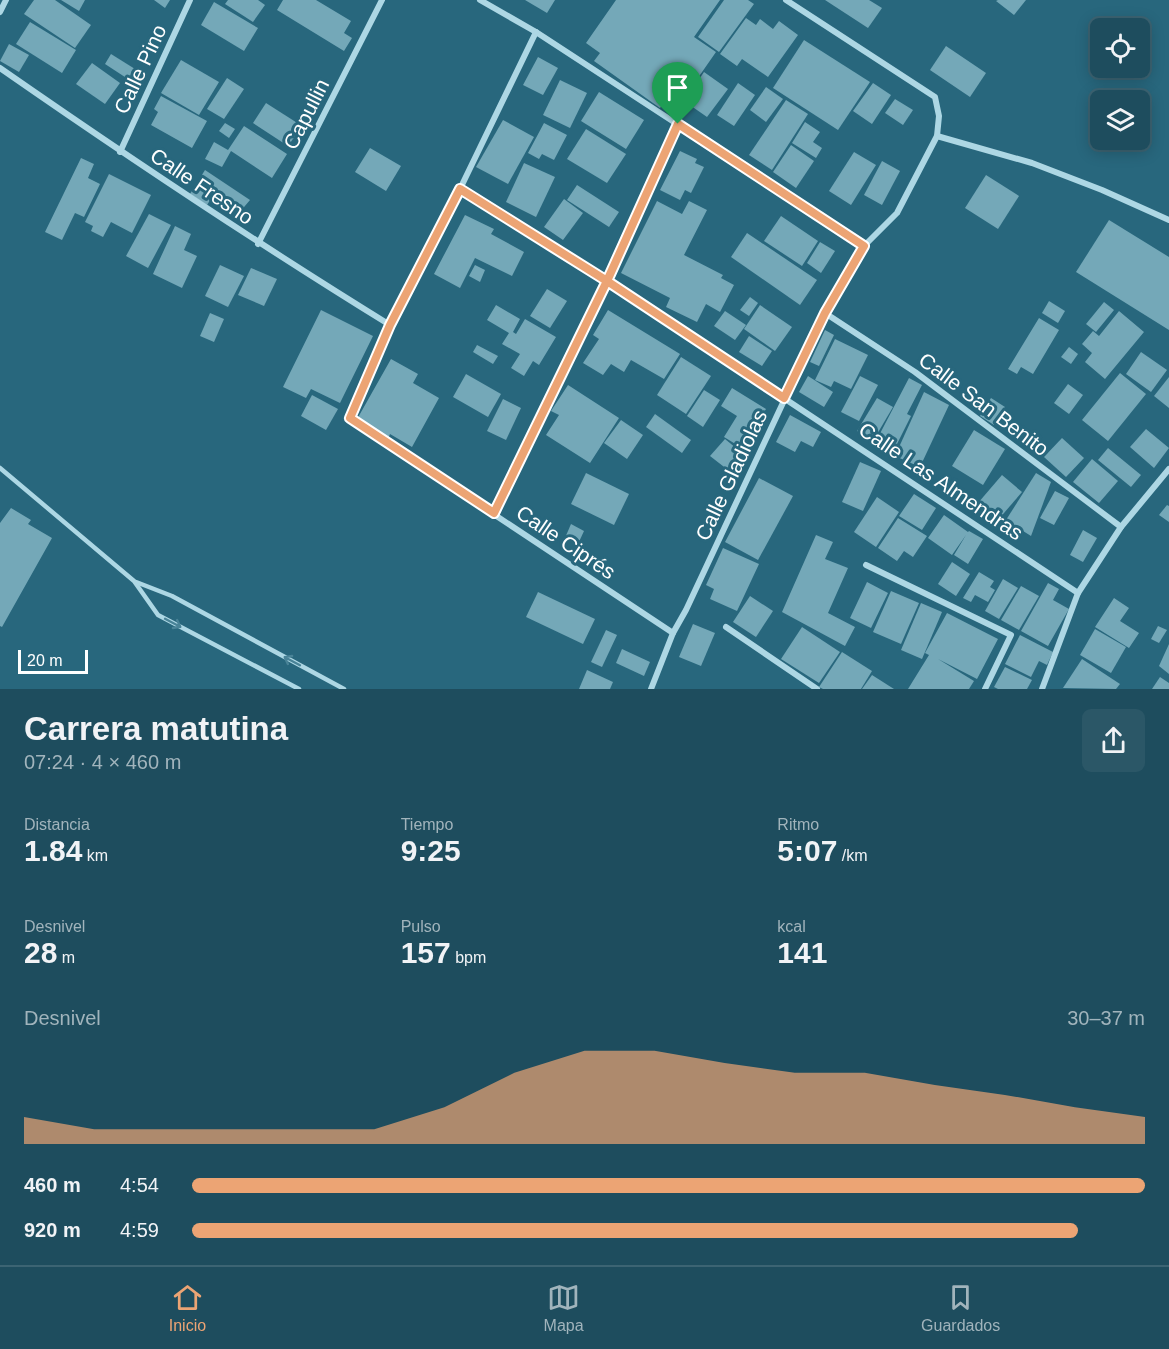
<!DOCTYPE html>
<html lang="es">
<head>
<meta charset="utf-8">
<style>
  body { margin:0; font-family:Helvetica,sans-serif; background:#2b5767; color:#f1f3f6; height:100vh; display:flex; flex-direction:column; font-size:22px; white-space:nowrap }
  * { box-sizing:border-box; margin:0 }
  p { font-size:20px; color:#a1b4bc }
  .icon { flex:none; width:33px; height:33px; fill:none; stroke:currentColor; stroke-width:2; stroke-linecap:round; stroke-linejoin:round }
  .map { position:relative; height:689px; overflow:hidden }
  .side { display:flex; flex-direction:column; background:#1e4d5e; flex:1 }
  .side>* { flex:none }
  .controls { position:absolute; left:1090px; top:18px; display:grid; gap:12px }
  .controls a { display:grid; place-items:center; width:60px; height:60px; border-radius:9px; background:#1e4d5e; box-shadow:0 3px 15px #0003,0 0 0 2px #3c6473; font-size:30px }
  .scale { position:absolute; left:18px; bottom:15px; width:70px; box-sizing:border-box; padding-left:6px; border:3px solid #fff; border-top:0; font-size:16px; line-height:21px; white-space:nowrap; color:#fff; -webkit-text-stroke:4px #28677d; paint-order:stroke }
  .pin { position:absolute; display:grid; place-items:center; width:51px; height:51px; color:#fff; margin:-62px -26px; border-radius:50% 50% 50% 0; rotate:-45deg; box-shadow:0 0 6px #0007 }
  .pin .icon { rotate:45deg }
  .round { display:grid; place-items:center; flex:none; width:63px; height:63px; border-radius:9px; background:#2b5767 }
  .head { display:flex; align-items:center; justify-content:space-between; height:102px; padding:0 24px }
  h1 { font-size:33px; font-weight:600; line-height:45px }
  .figures { display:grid; grid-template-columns:repeat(3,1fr); gap:9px; height:102px; padding:6px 24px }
  .figures div { display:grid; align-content:center }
  .figures b { font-size:30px; font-weight:600 }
  .figures small { font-size:16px; font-weight:400 }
  .figures p { font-size:16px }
  .chart { height:168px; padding:12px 24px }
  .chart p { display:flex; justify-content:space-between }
  .chart svg { width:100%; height:108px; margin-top:6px; fill:#eca474; opacity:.7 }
  ul { padding:0 24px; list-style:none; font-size:20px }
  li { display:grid; grid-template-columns:96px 72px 1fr; align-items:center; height:45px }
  li i { height:15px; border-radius:8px; background:#eca474 }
  .dock { display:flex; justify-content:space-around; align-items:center; height:84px; border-top:2px solid #3c6473; background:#1e4d5e; font-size:16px; color:#a1b4bc }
  .dock a { display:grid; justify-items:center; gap:3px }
  .dock .selected { color:#eca474 }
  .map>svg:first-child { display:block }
  .building { fill:#74a8b8 }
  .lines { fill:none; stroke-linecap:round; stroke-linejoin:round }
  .lane { stroke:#add7e4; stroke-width:4.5 }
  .street { stroke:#add7e4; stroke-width:6 }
  .oneway { stroke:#498397 }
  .route-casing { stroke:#fff; stroke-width:12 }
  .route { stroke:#eca474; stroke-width:8 }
  .labels { text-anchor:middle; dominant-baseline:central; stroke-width:6; stroke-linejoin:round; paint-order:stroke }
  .street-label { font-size:21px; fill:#fff; stroke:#28677d }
</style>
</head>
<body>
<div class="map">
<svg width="1169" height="689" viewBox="0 0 1169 689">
  <rect width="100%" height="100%" fill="#28677d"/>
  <g class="building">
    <path d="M34 0H55L91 25 75 48 24 14Z"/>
    <path d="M61 0H85L79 11Z"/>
    <path d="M154 0H170L165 8Z"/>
    <path d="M228 0H258L265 5 253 22 225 4Z"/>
    <path d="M283 0H316L351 21 344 33 352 38 344 51 277 10Z"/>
    <path d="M525 0H555L547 13Z"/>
    <path d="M616 0H720L694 37 716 52 677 108 666 100 660 108 594 61 600 53 586 43Z"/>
    <path d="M724 0H748L754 4 719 52 698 37Z"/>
    <path d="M825 0H869L882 8 868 28Z"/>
    <path d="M998 0H1026L1014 15 996 1Z"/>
    <path d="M214 2 258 28 244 51 201 25Z"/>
    <path d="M746 18 756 25 760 19 773 29 779 21 798 35 768 77 742 59 737 66 720 54Z"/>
    <path d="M30 22 76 50 62 73 16 44Z"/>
    <path d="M804 40 870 82 838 130 773 88Z"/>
    <path d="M9 44 29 55 19 72 0 61Z"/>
    <path d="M946 46 986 73 970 97 930 70Z"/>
    <path d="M111 54 135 69 128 79 105 64Z"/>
    <path d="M538 57 558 68 543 95 523 85Z"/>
    <path d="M181 60 219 82 199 115 161 93Z"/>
    <path d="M92 63 120 83 105 104 76 84Z"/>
    <path d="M704 72 728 89 707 117 684 101Z"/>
    <path d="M227 78 244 89 224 119 207 109Z"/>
    <path d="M560 80 587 93 570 128 543 115Z"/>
    <path d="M738 83 755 95 734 126 717 115Z"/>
    <path d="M873 83 891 95 872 124 853 111Z"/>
    <path d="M766 87 783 99 766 122 750 110Z"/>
    <path d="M599 92 644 120 626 149 581 121Z"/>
    <path d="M161 96 207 121 192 148 151 125 158 112 154 109Z"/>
    <path d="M895 99 913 110 903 125 885 113Z"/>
    <path d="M786 100 808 114 772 170 749 155Z"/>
    <path d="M266 103 302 126 288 146 253 123Z"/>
    <path d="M503 120 534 137 508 184 476 167Z"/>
    <path d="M805 122 820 132 813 142 822 148 816 158 792 143Z"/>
    <path d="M225 123 235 129 229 138 219 131Z"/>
    <path d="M544 123 567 135 554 160 542 154 539 159 528 153Z"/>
    <path d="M244 126 287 154 272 178 231 151 222 167 205 159 214 142 228 150Z"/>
    <path d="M586 129 626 154 607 183 567 159Z"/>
    <path d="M791 145 814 161 796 188 773 172Z"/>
    <path d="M370 148 401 166 386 191 355 172Z"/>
    <path d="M680 151 697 159 695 163 704 167 691 193 685 190 680 200 660 190Z"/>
    <path d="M854 152 876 165 851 205 829 191Z"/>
    <path d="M81 158 94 164 88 178 100 184 84 217 75 213 62 240 45 232Z"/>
    <path d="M882 161 900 171 882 205 864 195Z"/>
    <path d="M524 163 555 177 536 217 506 202Z"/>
    <path d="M205 170 250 200 239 213 212 197 207 205 190 194Z"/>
    <path d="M109 174 151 195 132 233 111 222 103 237 91 231 93 226 85 222Z"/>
    <path d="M986 175 1019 196 998 229 965 208Z"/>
    <path d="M577 185 619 212 609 227 567 200Z"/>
    <path d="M564 199 583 213 563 240 544 227Z"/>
    <path d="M657 201 682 214 689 201 707 210 684 255 723 275 721 278 734 285 720 312 706 304 697 322 666 307 670 298 621 273Z"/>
    <path d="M149 214 171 225 148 268 126 256Z"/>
    <path d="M465 215 494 229 491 234 524 252 512 276 475 258 460 288 434 274Z"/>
    <path d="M781 216 818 241 802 266 764 241Z"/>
    <path d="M1109 220 1169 257V330L1076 272Z"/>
    <path d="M175 226 191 234 184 250 197 256 182 288 153 274Z"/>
    <path d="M747 233 817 280 800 305 731 257Z"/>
    <path d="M820 242 835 251 821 273 807 263Z"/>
    <path d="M220 265 244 276 228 307 205 296Z"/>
    <path d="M475 265 485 270 480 282 469 276Z"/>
    <path d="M251 268 277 279 264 306 238 295Z"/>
    <path d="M547 289 567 301 550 328 530 316Z"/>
    <path d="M750 297 758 303 749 316 740 310Z"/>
    <path d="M1049 301 1065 311 1058 323 1042 313Z"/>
    <path d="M1104 302 1114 310 1096 332 1086 324Z"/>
    <path d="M496 305 520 319 513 332 516 334 525 319 556 337 539 365 533 361 524 376 511 368 520 354 502 344 509 333 487 320Z"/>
    <path d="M760 305 792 327 775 351 744 329Z"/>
    <path d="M321 310 373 336 340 403 311 389 306 398 283 387Z"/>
    <path d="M608 310 680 354 664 379 631 360 624 372 611 364 603 375 583 363 599 339 593 335Z"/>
    <path d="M725 311 746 325 735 340 714 326Z"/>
    <path d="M1119 311 1144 332 1105 379 1085 362 1092 353 1082 344 1093 331 1099 336Z"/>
    <path d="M210 313 224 319 214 342 200 336Z"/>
    <path d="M1039 318 1059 330 1033 374 1021 367 1017 374 1008 369Z"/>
    <path d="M825 330 834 335 819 366 810 362Z"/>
    <path d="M749 336 772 351 762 366 739 352Z"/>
    <path d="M835 339 868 355 851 389 834 381 831 387 815 380Z"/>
    <path d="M477 345 498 356 493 364 473 352Z"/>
    <path d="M1069 347 1078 354 1071 364 1061 357Z"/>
    <path d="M1141 352 1167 370 1151 392 1126 374Z"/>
    <path d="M681 357 711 376 686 414 657 395Z"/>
    <path d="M391 359 418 374 413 383 439 398 412 447 390 434 388 439 356 421Z"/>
    <path d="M1120 373 1146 394 1108 441 1082 420Z"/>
    <path d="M466 374 501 394 488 417 453 397Z"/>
    <path d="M808 376 833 392 824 407 799 392Z"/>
    <path d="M860 376 878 385 859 421 841 412Z"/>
    <path d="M1169 377V408L1154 396Z"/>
    <path d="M909 378 922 385 907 414 911 416 896 446 891 444 887 451 874 445Z"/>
    <path d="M1068 384 1083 395 1069 414 1054 403Z"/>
    <path d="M568 385 619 418 590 463 546 435 559 415 551 411Z"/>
    <path d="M732 388 766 409 742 448 724 437 737 416 721 406Z"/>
    <path d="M704 390 720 400 703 427 687 416Z"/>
    <path d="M924 392 949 405 920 467 895 456Z"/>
    <path d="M312 395 338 409 326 430 301 416Z"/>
    <path d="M877 398 893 407 873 441 857 431Z"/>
    <path d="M991 398 1005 407 994 425 980 416Z"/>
    <path d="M503 399 521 408 506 440 487 431Z"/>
    <path d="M655 414 691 440 682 453 646 427Z"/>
    <path d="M790 415 821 432 813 447 801 441 795 452 776 442Z"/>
    <path d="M621 420 643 435 627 459 604 443Z"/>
    <path d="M1146 429 1169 448 1154 468 1130 447Z"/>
    <path d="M974 430 1005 449 983 485 952 466Z"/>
    <path d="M1062 438 1084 458 1066 477 1044 457Z"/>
    <path d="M725 439 742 453 728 470 710 456Z"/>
    <path d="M1108 448 1141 475 1131 487 1098 460Z"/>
    <path d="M1092 459 1118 481 1099 503 1073 482Z"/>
    <path d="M860 462 881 471 863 511 842 502Z"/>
    <path d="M586 473 629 494 614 525 571 504Z"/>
    <path d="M1036 473 1051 482 1031 536 1006 520Z"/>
    <path d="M1002 475 1022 492 998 520 978 503Z"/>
    <path d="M759 478 793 496 758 560 725 542Z"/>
    <path d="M1055 491 1069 498 1054 525 1040 518Z"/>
    <path d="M914 494 936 508 922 530 899 516Z"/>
    <path d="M877 497 899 512 876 547 854 532Z"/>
    <path d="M1167 505 1169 506V522L1159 515Z"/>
    <path d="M11 508 31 520 28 524 52 538 2 627 0 626V523Z"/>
    <path d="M944 515 968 532 969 531 983 539 968 564 954 555 966 535 952 555 928 538Z"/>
    <path d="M898 518 927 536 913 557 904 551 897 561 878 548Z"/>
    <path d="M571 524 584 531 578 544 565 538Z"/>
    <path d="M1083 530 1097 538 1083 562 1070 555Z"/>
    <path d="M816 535 833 542 825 559 848 568 828 613 855 627 845 646 782 612Z"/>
    <path d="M723 548 759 564 737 611 710 599 714 589 706 585Z"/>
    <path d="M952 562 970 574 956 596 938 584Z"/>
    <path d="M979 572 994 581 990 587 995 590 988 602 975 595 971 602 963 598Z"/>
    <path d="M1003 579 1018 588 999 619 985 611Z"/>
    <path d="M867 582 888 593 871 628 850 618Z"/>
    <path d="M1048 583 1059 589 1053 600 1069 609 1048 646 1021 631Z"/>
    <path d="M1021 586 1039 596 1019 630 1001 620Z"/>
    <path d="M891 591 919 603 901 644 873 632Z"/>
    <path d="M538 592 595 619 583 644 526 617Z"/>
    <path d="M750 596 773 611 756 637 733 622Z"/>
    <path d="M1114 598 1129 608 1120 621 1139 633 1129 648 1095 627Z"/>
    <path d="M921 603 942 612 922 659 901 650Z"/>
    <path d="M947 613 998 639 977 679 938 659 974 681 969 689H908L929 655 925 653Z"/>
    <path d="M693 624 715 633 701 666 679 657Z"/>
    <path d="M1158 626 1167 630 1159 643 1151 639Z"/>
    <path d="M802 627 840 652 819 683 781 659Z"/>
    <path d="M1095 629 1126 647 1111 673 1080 655Z"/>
    <path d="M606 630 617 635 602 667 591 662Z"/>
    <path d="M1020 635 1053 652 1047 665 1039 661 1031 677 1005 664Z"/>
    <path d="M1169 644V674L1159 666Z"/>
    <path d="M622 649 650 662 644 676 616 663Z"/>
    <path d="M842 652 872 671 861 689H823L819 687Z"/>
    <path d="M1082 659 1120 684 1116 689 1063 688Z"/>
    <path d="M1005 667 1032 680 1027 689H998L994 687Z"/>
    <path d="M587 670 613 682 610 689H579Z"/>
    <path d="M872 675 894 689H862Z"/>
    <path d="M1160 677 1169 683V689H1152Z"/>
  </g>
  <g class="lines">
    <g class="lane">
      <path d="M0 468 134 581 158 615 299 689"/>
      <path d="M136 582 172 596 344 689"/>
    </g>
    <g class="street">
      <path d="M480 0 536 32 864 246"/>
      <path d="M0 12 6 0"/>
      <path d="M536 32 460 189 390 325 350 419 673 633"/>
      <path d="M0 68C128 157 257 243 390 325"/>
      <path d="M937 136 1032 163 1102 190 1169 220"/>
      <path d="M120 152 190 0"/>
      <path d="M460 189 607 281 1078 593"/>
      <path d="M258 244 382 0"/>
      <path d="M825 313 915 372 1121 527"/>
      <path d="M494 513 607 281 677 124"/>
      <path d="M866 565 1011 635 985 689"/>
      <path d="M726 627 817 689"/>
      <path d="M651 689 673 633 686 610 825 313 864 246 897 213 937 136 939 116 935 97 786 0"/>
      <path d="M1042 689 1078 593 1121 527 1169 469"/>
    </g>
  </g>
  <defs><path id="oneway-shaft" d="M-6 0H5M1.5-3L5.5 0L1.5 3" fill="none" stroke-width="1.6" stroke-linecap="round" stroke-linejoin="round" transform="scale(1.5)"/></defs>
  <g class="oneway">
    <use href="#oneway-shaft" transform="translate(173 623) rotate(28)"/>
    <use href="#oneway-shaft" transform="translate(292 661) rotate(-152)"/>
  </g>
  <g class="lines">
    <g class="route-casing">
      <path id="route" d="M678 124 607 281 494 513 350 418 390 325 460 189 607 281 784 398 825 313 864 246 678 124"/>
    </g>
    <use href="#route" class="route"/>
  </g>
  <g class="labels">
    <g class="street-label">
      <text transform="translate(140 69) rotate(-65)">Calle Pino</text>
      <text transform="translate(306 114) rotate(-63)">Capullin</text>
      <text transform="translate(202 186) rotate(34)">Calle Fresno</text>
      <text transform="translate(984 404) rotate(37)">Calle San Benito</text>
      <text transform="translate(731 475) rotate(-65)">Calle Gladiolas</text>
      <text transform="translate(941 481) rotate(34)">Calle Las Almendras</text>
      <text transform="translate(566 542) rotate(34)">Calle Ciprés</text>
    </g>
  </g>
</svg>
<div class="controls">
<a><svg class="icon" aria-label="locate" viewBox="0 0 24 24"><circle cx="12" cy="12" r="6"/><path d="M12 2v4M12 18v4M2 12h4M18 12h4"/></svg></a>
<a><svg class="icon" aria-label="layers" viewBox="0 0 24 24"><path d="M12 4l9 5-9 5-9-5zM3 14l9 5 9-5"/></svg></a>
</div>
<div class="scale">20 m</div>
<div class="pin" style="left:678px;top:124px;background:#1e9e55"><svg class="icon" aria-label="arrive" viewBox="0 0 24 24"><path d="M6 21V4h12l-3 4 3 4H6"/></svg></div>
</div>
<section class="side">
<div class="head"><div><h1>Carrera matutina</h1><p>07:24 · 4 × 460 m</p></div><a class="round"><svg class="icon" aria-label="share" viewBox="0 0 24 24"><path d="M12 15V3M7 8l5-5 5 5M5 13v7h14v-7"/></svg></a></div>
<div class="figures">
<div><p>Distancia</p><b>1.84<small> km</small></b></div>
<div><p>Tiempo</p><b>9:25</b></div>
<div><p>Ritmo</p><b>5:07<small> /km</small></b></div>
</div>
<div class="figures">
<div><p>Desnivel</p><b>28<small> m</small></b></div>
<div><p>Pulso</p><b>157<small> bpm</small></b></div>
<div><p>kcal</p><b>141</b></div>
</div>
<div class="chart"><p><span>Desnivel</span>30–37 m</p>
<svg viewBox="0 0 160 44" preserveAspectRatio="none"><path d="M0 44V33L10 38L20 38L30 38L40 38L50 38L60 29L70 15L80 6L90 6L100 11L110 15L120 15L130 20L140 24L150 29L160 33V44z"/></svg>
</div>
<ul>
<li><b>460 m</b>4:54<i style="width:100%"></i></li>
<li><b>920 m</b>4:59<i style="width:93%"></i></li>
</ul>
</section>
<nav class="dock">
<a class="selected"><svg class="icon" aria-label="home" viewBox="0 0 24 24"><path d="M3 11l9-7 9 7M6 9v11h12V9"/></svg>Inicio</a>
<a><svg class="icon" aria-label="map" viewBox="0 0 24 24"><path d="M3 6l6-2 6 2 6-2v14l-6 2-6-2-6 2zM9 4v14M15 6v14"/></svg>Mapa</a>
<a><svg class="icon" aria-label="saved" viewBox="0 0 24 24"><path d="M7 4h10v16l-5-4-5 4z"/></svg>Guardados</a>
</nav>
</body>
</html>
